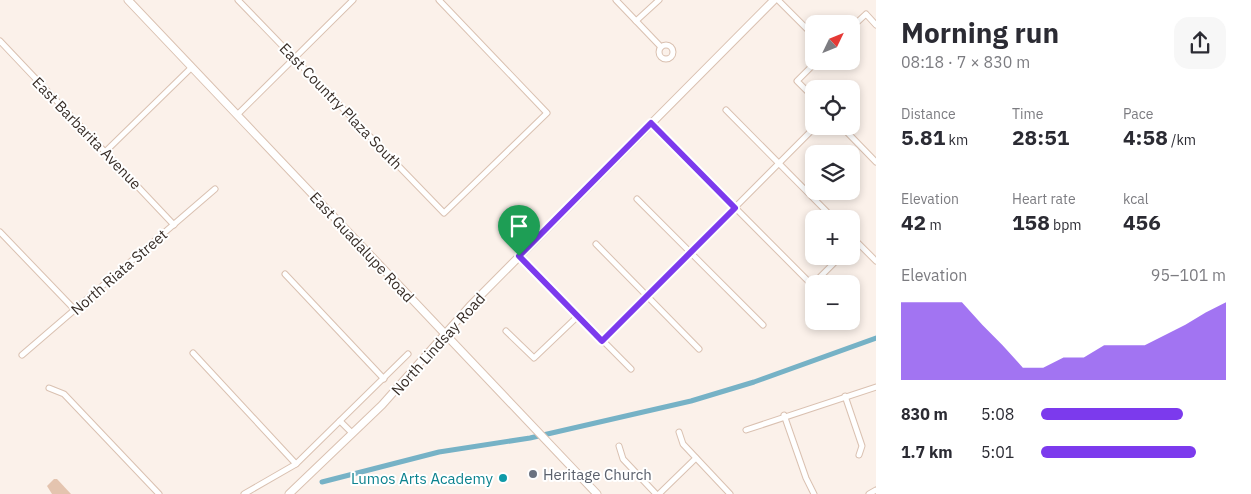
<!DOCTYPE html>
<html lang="en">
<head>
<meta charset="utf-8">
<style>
  body { margin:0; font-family:"IBM Plex Sans",sans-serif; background:#f7f7f7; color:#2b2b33; height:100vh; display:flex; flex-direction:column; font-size:19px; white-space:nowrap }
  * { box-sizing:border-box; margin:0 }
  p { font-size:16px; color:#7c7c81 }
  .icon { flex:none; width:28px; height:28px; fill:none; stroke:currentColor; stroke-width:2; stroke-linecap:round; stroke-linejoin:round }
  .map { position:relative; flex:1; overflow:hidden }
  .sheet { display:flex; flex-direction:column; background:#fff; width:375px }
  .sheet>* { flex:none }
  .needle { width:32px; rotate:47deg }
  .buttons { position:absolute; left:805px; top:15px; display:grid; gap:10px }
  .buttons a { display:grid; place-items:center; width:55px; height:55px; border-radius:10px; background:#fff; box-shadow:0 2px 8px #0003; font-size:25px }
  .pin { position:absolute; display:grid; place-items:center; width:42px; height:42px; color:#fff; margin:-51px -21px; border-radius:50% 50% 50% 0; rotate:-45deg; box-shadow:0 0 5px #0007 }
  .pin .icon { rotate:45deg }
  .round { display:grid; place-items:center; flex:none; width:52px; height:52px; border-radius:15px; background:#f7f7f7 }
  .overview { display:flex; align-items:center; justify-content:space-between; height:85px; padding:0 25px }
  h1 { font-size:28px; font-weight:700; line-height:38px }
  .stats { display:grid; grid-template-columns:repeat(3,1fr); gap:8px; height:85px; padding:5px 25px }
  .stats div { display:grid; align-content:center }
  .stats b { font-size:21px; font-weight:700 }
  .stats small { font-size:14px; font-weight:400 }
  .stats p { font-size:14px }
  .chart { height:140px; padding:10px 25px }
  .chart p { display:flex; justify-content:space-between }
  .chart svg { width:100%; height:90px; margin-top:5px; fill:#7c3aed; opacity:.7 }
  ul { padding:0 25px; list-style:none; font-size:16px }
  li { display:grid; grid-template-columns:80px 60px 1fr; align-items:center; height:38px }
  li i { height:12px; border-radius:6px; background:#7c3aed }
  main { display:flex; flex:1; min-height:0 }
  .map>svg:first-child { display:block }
  .green { fill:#e4c4af }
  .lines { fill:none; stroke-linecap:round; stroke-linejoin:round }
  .canal { stroke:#76b2c6; stroke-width:5 }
  .minor-casing { stroke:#dac1b1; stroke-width:7 }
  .secondary-casing { stroke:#dac1b1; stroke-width:9 }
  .minor { stroke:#fff; stroke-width:5 }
  .secondary { stroke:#fff; stroke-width:7 }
  .route-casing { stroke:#fff; stroke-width:10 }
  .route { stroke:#7c3aed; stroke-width:6 }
  .worship-dot { fill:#6b7280; stroke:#fff; stroke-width:2 }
  .culture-dot { fill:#0f9aa8; stroke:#fff; stroke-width:2 }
  .labels { text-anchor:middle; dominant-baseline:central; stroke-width:4; stroke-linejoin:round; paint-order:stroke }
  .street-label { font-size:15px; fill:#382e28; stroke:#fff }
  .worship-label { font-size:15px; fill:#5b616d; stroke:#fff; text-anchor:start }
  .culture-label { font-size:15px; fill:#0d838f; stroke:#fff; text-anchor:end }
</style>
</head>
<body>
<main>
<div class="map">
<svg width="876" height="494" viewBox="0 0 876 494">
  <rect width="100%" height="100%" fill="#fbf1ea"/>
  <path class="green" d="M54 479H57L71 494H52L47 486Z"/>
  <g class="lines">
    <path class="canal" d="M322 482 439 452 530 438 691 401 754 382 876 338"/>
    <g class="minor-casing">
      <g id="minor">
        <path d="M238 0 444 213 547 113 439 0"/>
        <path d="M616 0 661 47"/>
        <path d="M778 0 814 36"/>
        <path d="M636 21 659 0"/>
        <path d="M851 28 866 14 876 25"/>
        <path d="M0 41 174 225"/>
        <circle cx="666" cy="52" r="7"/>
        <path d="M814 98 797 81 817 61"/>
        <path d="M726 110 834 219"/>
        <path d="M237 115 353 0"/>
        <path d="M651 123 814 287"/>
        <path d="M841 126 876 162"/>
        <path d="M105 152 192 67"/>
        <path d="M637 199 763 325"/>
        <path d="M0 232 75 310"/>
        <path d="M851 236 876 261"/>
        <path d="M596 244 699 349"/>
        <path d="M519 256 631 369"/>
        <path d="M285 274 384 379"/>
        <path d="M812 285 841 256"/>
        <path d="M506 331 534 358 578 316"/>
        <path d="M602 341 816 126"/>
        <path d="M193 353 296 464"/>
        <path d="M22 355 215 189"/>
        <path d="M49 388 64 394 159 494"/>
        <path d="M845 396 862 446 859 455"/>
        <path d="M784 415 806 478 814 494"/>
        <path d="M340 421 352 433"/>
        <path d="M746 430 876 387"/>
        <path d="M679 432 683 444 730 494"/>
        <path d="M619 446 623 459 656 494"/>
        <path d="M244 494 296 464 408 354"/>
        <path d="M659 494 696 458"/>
        <path d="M869 494 876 490"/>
      </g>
    </g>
    <g class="secondary-casing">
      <g id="secondary">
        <path d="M128 0 597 494"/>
        <path d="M289 494 382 405 470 306 774 0"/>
      </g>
    </g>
    <use href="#minor" class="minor"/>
    <use href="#secondary" class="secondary"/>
  </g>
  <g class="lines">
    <g class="route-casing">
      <path id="route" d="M651 123 735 208 602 341 519 256Z"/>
    </g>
    <use href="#route" class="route"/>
  </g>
  <circle class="worship-dot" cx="533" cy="474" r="5"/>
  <circle class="culture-dot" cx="503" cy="478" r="5"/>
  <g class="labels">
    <g class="street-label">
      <text transform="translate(341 106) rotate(46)">East Country Plaza South</text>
      <text transform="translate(87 133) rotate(46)">East Barbarita Avenue</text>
      <text transform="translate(362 247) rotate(47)">East Guadalupe Road</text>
      <text transform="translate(119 272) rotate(-41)">North Riata Street</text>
      <text transform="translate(438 344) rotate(-48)">North Lindsay Road</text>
    </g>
    <g class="worship-label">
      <text x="543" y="474">Heritage Church</text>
    </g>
    <g class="culture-label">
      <text x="493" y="478">Lumos Arts Academy</text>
    </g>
  </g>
</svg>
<div class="buttons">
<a><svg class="needle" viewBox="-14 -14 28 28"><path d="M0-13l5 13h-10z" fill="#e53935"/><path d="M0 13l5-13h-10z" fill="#7c7c81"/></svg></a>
<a><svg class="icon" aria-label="locate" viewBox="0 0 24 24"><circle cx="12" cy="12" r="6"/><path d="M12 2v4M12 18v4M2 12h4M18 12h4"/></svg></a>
<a><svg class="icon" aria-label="layers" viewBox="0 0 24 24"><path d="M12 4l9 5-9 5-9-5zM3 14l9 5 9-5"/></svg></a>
<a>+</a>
<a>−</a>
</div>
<div class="pin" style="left:519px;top:256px;background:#1e9e55"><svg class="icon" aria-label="arrive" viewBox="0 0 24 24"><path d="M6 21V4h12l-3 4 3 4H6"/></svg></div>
</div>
<section class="sheet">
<div class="overview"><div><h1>Morning run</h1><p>08:18 · 7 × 830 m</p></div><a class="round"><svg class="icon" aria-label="share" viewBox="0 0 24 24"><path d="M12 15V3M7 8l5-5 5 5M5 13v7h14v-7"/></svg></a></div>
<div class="stats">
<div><p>Distance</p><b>5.81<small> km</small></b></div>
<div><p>Time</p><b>28:51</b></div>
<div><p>Pace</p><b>4:58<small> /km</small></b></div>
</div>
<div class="stats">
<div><p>Elevation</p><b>42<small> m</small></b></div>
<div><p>Heart rate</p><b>158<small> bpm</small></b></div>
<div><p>kcal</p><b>456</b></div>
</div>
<div class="chart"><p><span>Elevation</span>95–101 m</p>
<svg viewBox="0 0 160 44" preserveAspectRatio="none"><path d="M0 44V6L10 6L20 6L30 6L40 17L50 27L60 38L70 38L80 33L90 33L100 27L110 27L120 27L130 22L140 17L150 11L160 6V44z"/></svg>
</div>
<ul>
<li><b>830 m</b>5:08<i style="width:77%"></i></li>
<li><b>1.7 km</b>5:01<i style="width:84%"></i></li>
</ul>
</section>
</main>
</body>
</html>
